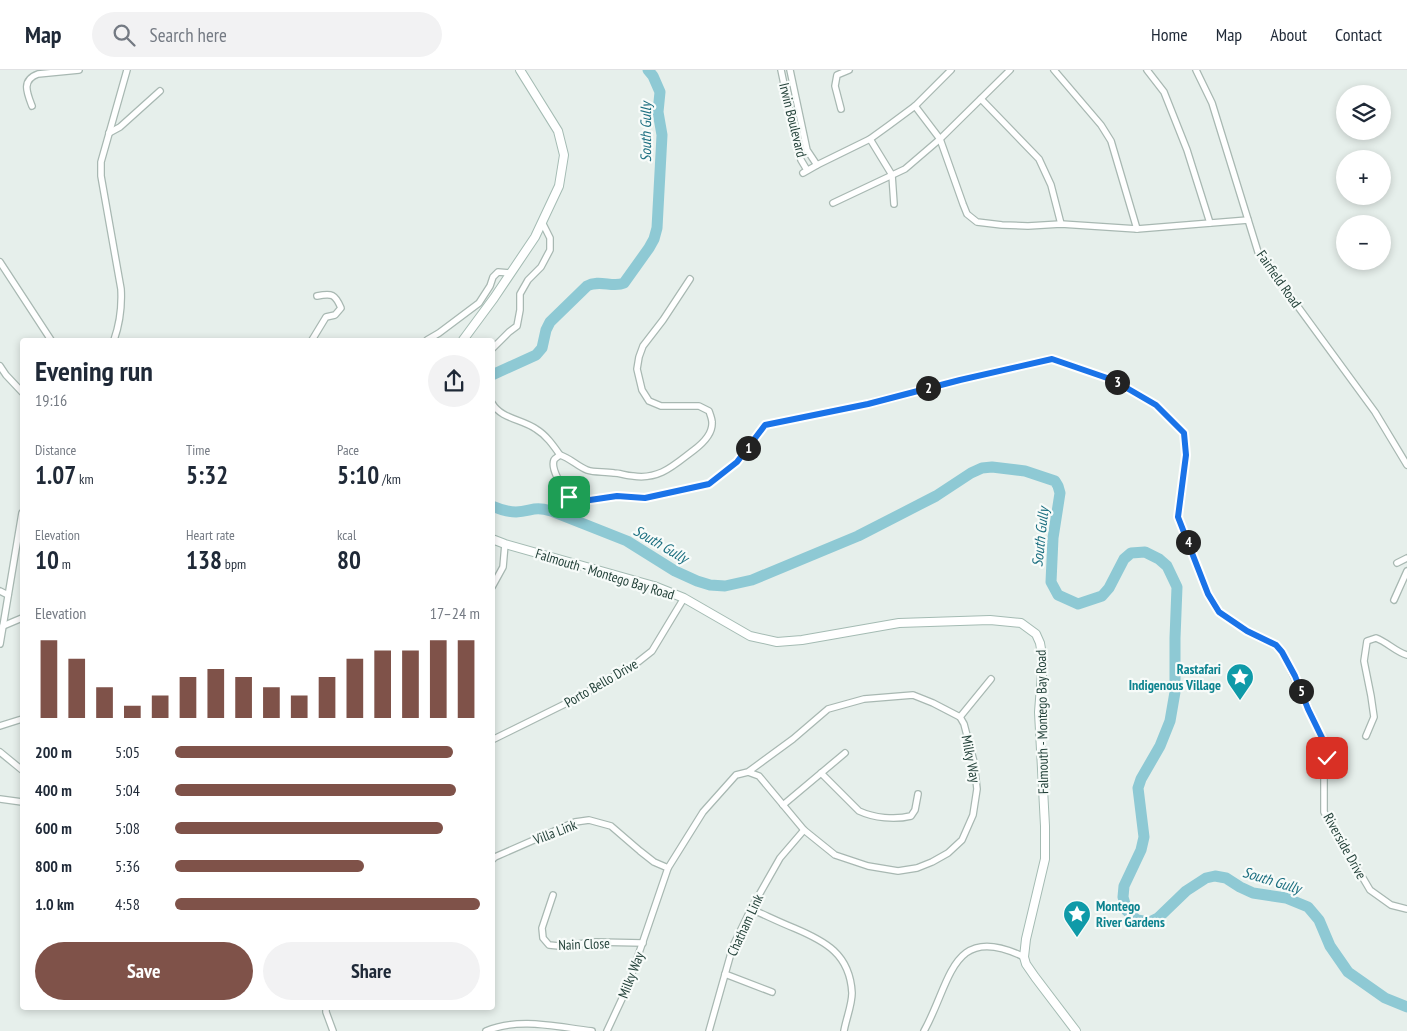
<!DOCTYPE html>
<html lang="en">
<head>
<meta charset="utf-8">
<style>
  body { margin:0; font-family:"PT Sans Narrow",sans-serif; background:#f2f2f3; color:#1f2937; height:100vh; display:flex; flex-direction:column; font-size:19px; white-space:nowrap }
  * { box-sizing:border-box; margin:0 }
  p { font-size:16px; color:#747a83 }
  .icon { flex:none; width:28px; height:28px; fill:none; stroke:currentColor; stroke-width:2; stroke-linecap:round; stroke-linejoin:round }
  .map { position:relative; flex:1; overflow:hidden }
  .drawer { position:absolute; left:20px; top:268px; width:475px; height:672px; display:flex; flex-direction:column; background:#fff; border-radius:5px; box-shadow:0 2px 8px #0003 }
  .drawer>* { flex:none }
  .controls { position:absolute; left:1336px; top:15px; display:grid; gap:10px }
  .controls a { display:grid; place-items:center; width:55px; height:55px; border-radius:50%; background:#fff; box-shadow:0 2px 8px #0003; font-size:25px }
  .pin { position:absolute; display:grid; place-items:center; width:42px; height:42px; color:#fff; margin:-21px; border-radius:10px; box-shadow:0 2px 8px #0006 }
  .km { position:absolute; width:25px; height:25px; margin:-12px; border-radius:50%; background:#222; color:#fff; font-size:14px; line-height:25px; text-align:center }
  .round { display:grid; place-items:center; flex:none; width:52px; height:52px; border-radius:26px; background:#f2f2f3 }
  .headline { display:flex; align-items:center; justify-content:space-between; height:85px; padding:0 15px }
  h1 { font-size:28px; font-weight:600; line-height:38px }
  .metrics { display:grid; grid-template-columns:repeat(3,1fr); gap:8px; height:85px; padding:5px 15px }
  .metrics div { display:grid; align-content:center }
  .metrics b { font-size:25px; font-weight:600 }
  .metrics small { font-size:14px; font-weight:400 }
  .metrics p { font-size:14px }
  .chart { height:140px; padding:10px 15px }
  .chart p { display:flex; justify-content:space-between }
  .chart svg { width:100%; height:90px; margin-top:5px; stroke:#7f5249; stroke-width:6 }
  .action { display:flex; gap:10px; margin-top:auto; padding:10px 15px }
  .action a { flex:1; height:58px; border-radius:30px; background:#7f5249; color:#fff; font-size:20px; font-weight:600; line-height:58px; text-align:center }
  .action a+a { background:#f2f2f3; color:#1f2937 }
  ul { padding:0 15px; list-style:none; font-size:16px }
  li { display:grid; grid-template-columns:80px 60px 1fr; align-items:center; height:38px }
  li i { height:12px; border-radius:6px; background:#7f5249 }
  header { display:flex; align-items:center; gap:30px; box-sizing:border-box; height:70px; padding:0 25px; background:#fff; border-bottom:1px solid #e0e1e3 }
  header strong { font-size:24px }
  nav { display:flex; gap:28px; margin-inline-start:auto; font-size:18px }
  .search { width:350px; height:45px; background:#f2f2f3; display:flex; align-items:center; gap:12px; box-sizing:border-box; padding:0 18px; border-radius:28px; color:#747a83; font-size:19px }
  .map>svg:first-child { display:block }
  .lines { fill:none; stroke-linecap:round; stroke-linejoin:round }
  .river { stroke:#8ec9d4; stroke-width:11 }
  .street-casing { stroke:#a8b8b2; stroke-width:8 }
  .secondary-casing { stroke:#a4bbb3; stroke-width:10 }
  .street { stroke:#fff; stroke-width:5.5 }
  .secondary { stroke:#fff; stroke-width:8 }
  .route-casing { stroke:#fff; stroke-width:10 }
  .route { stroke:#1a73e8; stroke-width:6 }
  .labels { text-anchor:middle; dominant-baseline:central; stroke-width:4.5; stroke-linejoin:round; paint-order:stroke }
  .street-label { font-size:14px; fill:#24423a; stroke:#f7fbf9 }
  .culture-label { font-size:14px; font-weight:bold; fill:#0d838f; stroke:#f7fbf9; text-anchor:end }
  .water-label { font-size:15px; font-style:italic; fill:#1c6f80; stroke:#f7fbf9 }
</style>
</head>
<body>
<header>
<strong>Map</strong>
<div class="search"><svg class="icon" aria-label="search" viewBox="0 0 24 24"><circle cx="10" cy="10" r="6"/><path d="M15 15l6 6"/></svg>Search here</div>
<nav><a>Home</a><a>Map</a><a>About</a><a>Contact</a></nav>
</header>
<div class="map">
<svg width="1407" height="961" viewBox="0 0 1407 961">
  <rect width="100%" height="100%" fill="#e6efeb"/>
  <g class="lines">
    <g class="river">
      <path d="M492 305 536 285 542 278 546 260 550 252 587 216C599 209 613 218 624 213L649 178 654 169 657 158 662 65 658 42 660 22 653 6 648 0"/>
      <path d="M492 436C499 439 508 442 516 442 532 441 534 436 551 441L627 471 675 501 697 511 710 515 725 516 752 510 858 466 936 426 971 403 982 398 992 397 1025 401 1055 411 1058 416 1060 423 1053 468 1051 512 1058 525 1078 534 1102 526 1109 518 1124 489 1131 483 1145 482 1159 489 1167 496 1177 517 1175 568V622L1170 651 1160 676 1141 709 1138 718 1144 767 1141 780 1124 816 1123 827 1127 841 1137 850 1150 852 1158 848 1186 821 1206 808 1215 806 1226 808 1240 817 1253 823 1286 828 1308 837 1319 850 1330 876 1348 902 1385 928 1407 937"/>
    </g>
    <g class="street-casing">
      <g id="street">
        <path d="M781 0 798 81 801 90 807 100"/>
        <path d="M790 0 807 80 817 95"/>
        <path d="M1054 0 1101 55 1111 71 1137 159"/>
        <path d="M1147 0 1164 22 1187 80 1210 153"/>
        <path d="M1196 0 1212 33 1258 182 1375 342 1407 395"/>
        <path d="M981 29 1039 89 1051 115 1061 154"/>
        <path d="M32 36C27 23 21 10 38 4L79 0"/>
        <path d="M915 36 940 69 963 134 967 144 977 152 1002 155 1028 156 1061 154 1137 159 1248 150"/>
        <path d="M841 39 835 16 837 5 849 0"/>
        <path d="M109 63 120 57 160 21"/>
        <path d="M870 69 892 105 894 134"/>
        <path d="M803 103 817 95 870 69 888 56 915 36 951 0"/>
        <path d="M833 133 905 99 940 69 1010 0"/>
        <path d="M0 192 51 270"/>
        <path d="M690 209 663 250 643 276 639 287 637 299 642 320 649 331 661 336H699L709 341C710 344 712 349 712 352 713 364 702 374 694 380 674 395 660 410 633 406 626 406 620 403 614 403 605 401 595 403 587 400 577 396 570 388 560 385 559 386 555 388 554 390 550 400 564 419 569 427L590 430 617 426 645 428 709 414 737 392 765 355 868 334 960 310 1052 289 1113 310 1156 335 1184 363 1186 385 1178 447 1208 524 1219 542 1247 561 1276 575 1282 581 1328 680 1324 708V742L1370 820 1391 835 1407 839"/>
        <path d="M114 270C120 253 122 237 121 219L101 106V92L127 0"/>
        <path d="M312 270 326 247 335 245 341 238C335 224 332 223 317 226"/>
        <path d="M427 270 439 263 479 233 490 216 493 207 498 202 511 203"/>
        <path d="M492 279 509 262 517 256 520 240V224L528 210 541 197 550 180V168L542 152"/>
        <path d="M0 296 6 305 22 322"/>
        <path d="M492 333C501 349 522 349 536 359 546 365 553 375 560 385"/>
        <path d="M1397 493 1407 488"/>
        <path d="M492 517 503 497 505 474"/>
        <path d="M0 521 8 525"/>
        <path d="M1394 530 1407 501"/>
        <path d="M3 556 22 548"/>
        <path d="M0 574 22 443"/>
        <path d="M960 647 991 609"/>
        <path d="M0 656 22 649"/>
        <path d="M1366 666 1374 647 1371 626 1364 591 1367 571 1376 568C1387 572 1396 582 1407 585"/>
        <path d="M492 670 579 627 638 592 652 581 684 528"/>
        <path d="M0 682 22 700"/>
        <path d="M821 703 859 741C874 748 895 750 911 746L915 740 918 724"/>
        <path d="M0 729 22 732"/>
        <path d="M783 735 845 683"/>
        <path d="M492 790 495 787 575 752 589 750 611 756 640 781 654 792 668 798"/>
        <path d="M553 825 542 858 543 868 549 875 559 876 596 872 643 873"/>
        <path d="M751 839C765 845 779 852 794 858 825 871 850 884 852 923 852 935 846 949 844 961"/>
        <path d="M725 904 772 922"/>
        <path d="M326 938V942L333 961"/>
        <path d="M486 961C520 947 556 957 592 961"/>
        <path d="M607 961 627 918 668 798 703 742 736 705 748 702 759 706 804 760 835 785 868 796 898 801 917 798 932 792 948 783 962 770 973 745 977 719 974 692 964 654 960 647 933 633 913 625 864 629 828 639 793 669 748 702"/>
        <path d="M709 961 733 876 751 839 780 788 804 760"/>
        <path d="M924 961C951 913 951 851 1024 887"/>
      </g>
    </g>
    <g class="secondary-casing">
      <g id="secondary">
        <path d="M463 270 494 228 535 167 559 116 564 85 558 61 520 0"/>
        <path d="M492 469 505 474 654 516 684 528 750 566 777 572 802 570 899 553 990 550 1021 553 1036 564 1040 573 1043 591 1039 642 1045 756V789L1026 869 1024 887 1026 894 1035 907 1076 961"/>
      </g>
    </g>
    <use href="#street" class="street"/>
    <use href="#secondary" class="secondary"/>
  </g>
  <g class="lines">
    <g class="route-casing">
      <path id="route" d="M569 427 590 430 617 426 645 428 709 414 737 392 765 355 868 334 960 310 1052 289 1113 310 1156 335 1184 363 1186 385 1178 447 1208 524 1219 542 1247 561 1276 575 1282 582 1295 606 1308 639 1328 680 1327 688"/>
    </g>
    <use href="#route" class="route"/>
  </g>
  <defs>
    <g id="sight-pin" transform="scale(1.4375)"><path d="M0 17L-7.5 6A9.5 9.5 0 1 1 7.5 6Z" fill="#0f9aa8" stroke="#f7fbf9"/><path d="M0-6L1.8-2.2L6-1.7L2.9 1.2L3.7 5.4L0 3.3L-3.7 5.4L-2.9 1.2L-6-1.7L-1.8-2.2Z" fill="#fff"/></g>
  </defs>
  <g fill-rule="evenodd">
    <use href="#sight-pin" x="1240" y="607"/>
    <use href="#sight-pin" x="1077" y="844"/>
  </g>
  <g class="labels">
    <g class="street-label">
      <text transform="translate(793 50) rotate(76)">Irwin Boulevard</text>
      <text transform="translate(1279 209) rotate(55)">Fairfield Road</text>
      <text transform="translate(605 504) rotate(17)">Falmouth - Montego Bay Road</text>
      <text transform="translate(601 613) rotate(-30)">Porto Bello Drive</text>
      <text transform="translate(1042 652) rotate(-91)">Falmouth - Montego Bay Road</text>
      <text transform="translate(971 689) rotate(79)">Milky Way</text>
      <text transform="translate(555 762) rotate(-21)">Villa Link</text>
      <text transform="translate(1345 776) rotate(61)">Riverside Drive</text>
      <text transform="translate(745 855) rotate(-65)">Chatham Link</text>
      <text transform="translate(584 874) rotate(-2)">Nain Close</text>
      <text transform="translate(631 905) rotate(-69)">Milky Way</text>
    </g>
    <g class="culture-label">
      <text x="1221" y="599">Rastafari<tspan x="1221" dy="16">Indigenous Village</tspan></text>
      <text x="1096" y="836" text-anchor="start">Montego<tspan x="1096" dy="16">River Gardens</tspan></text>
    </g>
    <g class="water-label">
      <text transform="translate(645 62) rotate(-90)">South Gully</text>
      <text transform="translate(1040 467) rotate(-84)">South Gully</text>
      <text transform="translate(661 474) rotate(30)">South Gully</text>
      <text transform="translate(1272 810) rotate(17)">South Gully</text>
    </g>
  </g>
</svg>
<div class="controls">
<a><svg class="icon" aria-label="layers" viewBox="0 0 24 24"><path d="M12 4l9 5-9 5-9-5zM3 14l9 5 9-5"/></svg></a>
<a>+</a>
<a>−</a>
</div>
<div class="pin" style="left:569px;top:427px;background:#1e9e55"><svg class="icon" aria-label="arrive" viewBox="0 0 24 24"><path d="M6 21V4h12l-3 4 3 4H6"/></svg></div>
<div class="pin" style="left:1327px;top:688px;background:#d93025"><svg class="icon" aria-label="check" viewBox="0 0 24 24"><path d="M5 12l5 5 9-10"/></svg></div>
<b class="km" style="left:748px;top:378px">1</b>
<b class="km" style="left:928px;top:318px">2</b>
<b class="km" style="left:1117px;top:312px">3</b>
<b class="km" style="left:1188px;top:472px">4</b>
<b class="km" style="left:1301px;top:621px">5</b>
<section class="drawer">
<div class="headline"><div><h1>Evening run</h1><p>19:16</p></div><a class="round"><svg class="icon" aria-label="share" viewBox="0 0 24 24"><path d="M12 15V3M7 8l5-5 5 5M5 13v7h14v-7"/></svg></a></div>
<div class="metrics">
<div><p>Distance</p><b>1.07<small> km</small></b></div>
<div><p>Time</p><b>5:32</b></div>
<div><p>Pace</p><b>5:10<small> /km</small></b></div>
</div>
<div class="metrics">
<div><p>Elevation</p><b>10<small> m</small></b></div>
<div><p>Heart rate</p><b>138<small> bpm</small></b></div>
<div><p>kcal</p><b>80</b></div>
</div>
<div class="chart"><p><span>Elevation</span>17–24 m</p>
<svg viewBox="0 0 160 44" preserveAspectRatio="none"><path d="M5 44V6M15 44V15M25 44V29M35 44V38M45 44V33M55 44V24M65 44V20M75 44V24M85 44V29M95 44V33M105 44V24M115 44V15M125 44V11M135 44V11M145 44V6M155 44V6"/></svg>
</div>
<ul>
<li><b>200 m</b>5:05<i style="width:91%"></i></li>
<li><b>400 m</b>5:04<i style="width:92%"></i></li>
<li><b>600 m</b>5:08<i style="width:88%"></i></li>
<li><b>800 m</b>5:36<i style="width:62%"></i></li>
<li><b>1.0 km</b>4:58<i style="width:100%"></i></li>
</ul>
<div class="action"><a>Save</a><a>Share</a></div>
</section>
</div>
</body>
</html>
